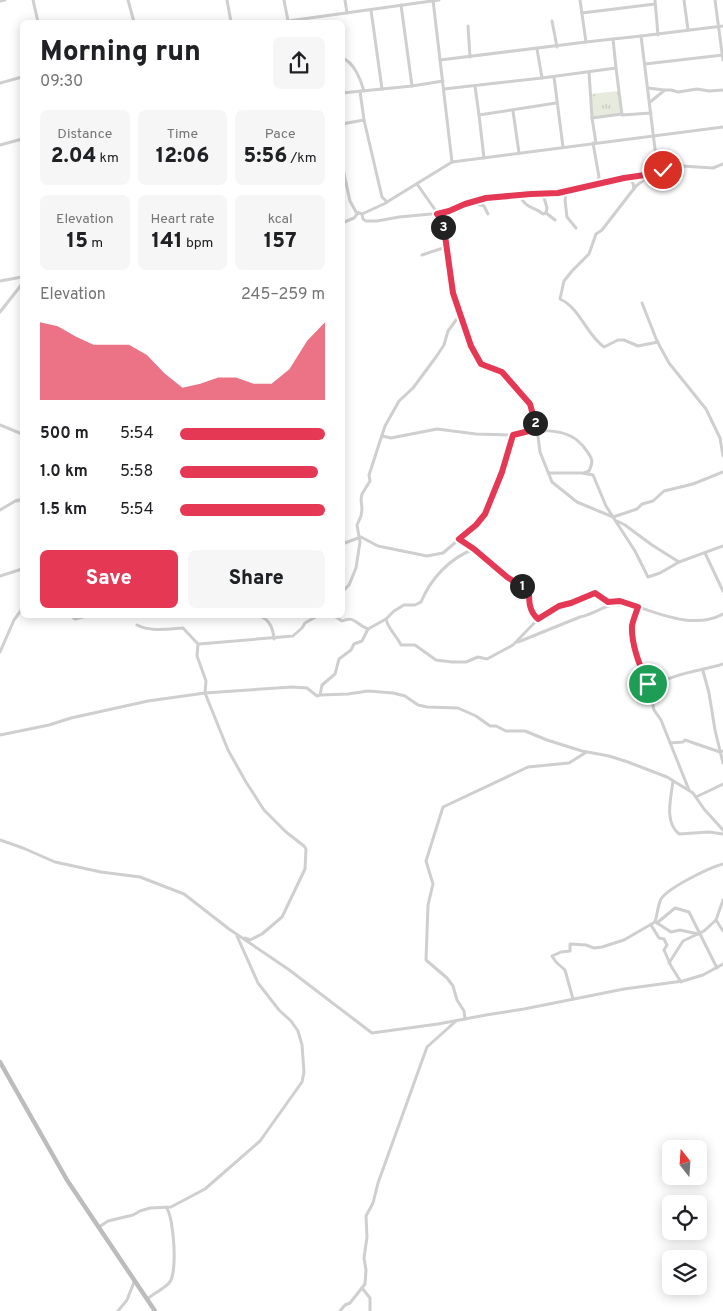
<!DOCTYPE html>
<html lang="en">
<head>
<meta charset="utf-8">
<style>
  body { margin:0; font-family:Overpass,sans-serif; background:#f6f6f6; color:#202124; height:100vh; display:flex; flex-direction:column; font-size:19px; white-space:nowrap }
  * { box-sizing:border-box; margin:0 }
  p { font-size:16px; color:#757577 }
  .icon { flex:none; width:28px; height:28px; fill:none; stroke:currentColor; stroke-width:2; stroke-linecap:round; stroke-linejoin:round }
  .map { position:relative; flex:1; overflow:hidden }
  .drawer { position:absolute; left:20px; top:20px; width:325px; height:598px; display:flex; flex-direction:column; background:#fff; border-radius:8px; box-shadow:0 2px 12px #0003 }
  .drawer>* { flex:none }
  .needle { width:32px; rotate:343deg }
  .tools { position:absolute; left:662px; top:1140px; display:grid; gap:10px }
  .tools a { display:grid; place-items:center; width:45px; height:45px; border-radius:8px; background:#fff; box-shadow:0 2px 12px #0003; font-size:25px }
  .pin { position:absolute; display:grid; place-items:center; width:42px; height:42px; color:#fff; margin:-21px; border:2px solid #fff; border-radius:50%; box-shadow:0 1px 5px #0007 }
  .km { position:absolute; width:25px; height:25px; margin:-12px; border-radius:50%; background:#222; color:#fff; font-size:14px; line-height:25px; text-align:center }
  .round { display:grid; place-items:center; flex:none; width:52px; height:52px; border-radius:8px; background:#f6f6f6 }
  .headline { display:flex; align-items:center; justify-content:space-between; height:85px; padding:0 20px }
  h1 { font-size:28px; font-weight:800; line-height:38px }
  .metrics { display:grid; grid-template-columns:repeat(3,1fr); gap:8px; height:85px; padding:5px 20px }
  .metrics div { display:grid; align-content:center; border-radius:8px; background:#f6f6f6; text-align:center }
  .metrics b { font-size:21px; font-weight:800 }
  .metrics small { font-size:14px; font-weight:400 }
  .metrics p { font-size:14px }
  .chart { height:140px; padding:10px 20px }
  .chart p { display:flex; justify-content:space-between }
  .chart svg { width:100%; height:90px; margin-top:5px; fill:#e43854; opacity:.7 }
  .button { display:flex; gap:10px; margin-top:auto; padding:10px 20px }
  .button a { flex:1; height:58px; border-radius:8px; background:#e43854; color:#fff; font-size:20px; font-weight:800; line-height:58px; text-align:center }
  .button a+a { background:#f6f6f6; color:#202124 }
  ul { padding:0 20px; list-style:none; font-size:16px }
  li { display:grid; grid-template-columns:80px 60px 1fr; align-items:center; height:38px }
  li i { height:12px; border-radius:6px; background:#e43854 }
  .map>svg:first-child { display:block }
  .grass { fill:url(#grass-tufts) }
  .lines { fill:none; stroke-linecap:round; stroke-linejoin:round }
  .street { stroke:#cfcfcf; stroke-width:3 }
  .secondary { stroke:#bcbcbc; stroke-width:4.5 }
  .route-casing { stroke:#fff; stroke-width:10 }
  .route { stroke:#e43854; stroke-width:6 }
</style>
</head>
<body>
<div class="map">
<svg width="723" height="1311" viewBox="0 0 723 1311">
  <defs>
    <pattern id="grass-tufts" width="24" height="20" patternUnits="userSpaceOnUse" patternTransform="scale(1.25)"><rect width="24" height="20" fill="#e6ebdd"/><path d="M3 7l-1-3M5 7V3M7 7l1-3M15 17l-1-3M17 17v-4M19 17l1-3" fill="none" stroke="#c6cabe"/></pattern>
  </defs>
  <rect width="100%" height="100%" fill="#fff"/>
  <path class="grass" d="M618 91 622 114 593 117 591 94Z"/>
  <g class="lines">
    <g class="street">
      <path d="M33 0 38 22"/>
      <path d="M128 0 134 22"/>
      <path d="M227 0 231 22"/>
      <path d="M284 0 288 21"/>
      <path d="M345 0 347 13"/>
      <path d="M433 0 452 162 723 127"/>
      <path d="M655 0 658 35"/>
      <path d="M684 0 688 30"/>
      <path d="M715 0 723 60"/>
      <path d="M0 1 5 0"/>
      <path d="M401 5 412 86 443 81"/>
      <path d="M371 10 382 89 412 86"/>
      <path d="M582 13 655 4"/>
      <path d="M552 21 557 47"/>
      <path d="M281 22 439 0"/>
      <path d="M468 26 470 57"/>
      <path d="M586 42 613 39"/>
      <path d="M342 58C354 62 361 80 364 91"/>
      <path d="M440 60 586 42 580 0"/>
      <path d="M645 64 723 55"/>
      <path d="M616 68 622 115 651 113"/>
      <path d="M589 72 592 118 596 143"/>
      <path d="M554 77 563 147"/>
      <path d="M542 78 616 68 613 39 641 36"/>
      <path d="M0 83 22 77"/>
      <path d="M475 86 479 115"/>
      <path d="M648 88 664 90"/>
      <path d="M444 89 542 78 537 49"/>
      <path d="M342 93 382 89"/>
      <path d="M650 102 665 90H671L678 92 697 89 709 91 723 90"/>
      <path d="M513 111 519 153"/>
      <path d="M592 118 622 114"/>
      <path d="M364 120 382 197 387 202 452 162"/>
      <path d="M342 124 364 120 360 91"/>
      <path d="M593 143 599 177 597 184"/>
      <path d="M0 145 22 139"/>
      <path d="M484 158 479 115 556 103"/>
      <path d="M342 164 346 183 342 184"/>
      <path d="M655 173 656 157 641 36 723 26"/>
      <path d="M649 176 636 186 602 230 596 234 589 254 572 271 564 281 560 299C580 308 586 334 604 347L618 340H624L638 346 658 342"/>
      <path d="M628 178 633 183 634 189"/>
      <path d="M346 183 350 201 356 212 362 214 363 219 366 221H377L399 217 442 213 465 203 486 199 558 193 682 166 713 168 723 164"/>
      <path d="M417 184 443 221 453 293 459 316 474 353 481 364 502 372 530 404 537 429 540 452 552 482 577 502 613 517 635 551 648 577 660 573 679 562"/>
      <path d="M567 191 565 200 567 217 576 228"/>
      <path d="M543 194 547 208 546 213 555 220"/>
      <path d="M520 196C527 210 534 206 543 214L546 213"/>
      <path d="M471 202 484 206 488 214"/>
      <path d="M362 214 386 203"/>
      <path d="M342 223 354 218 358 213"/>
      <path d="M422 255 446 247"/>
      <path d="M0 281 22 277"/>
      <path d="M642 303 657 341 669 363 706 409 720 438 723 456"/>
      <path d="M0 312 22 284"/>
      <path d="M535 417 541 429 544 430"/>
      <path d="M0 425 22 434"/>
      <path d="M382 436 391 438 437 429 476 434 513 435"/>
      <path d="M549 473H582L593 475 606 506 613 517 637 509 642 504 653 501 664 491 693 484 723 472"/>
      <path d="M17 501 22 499"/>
      <path d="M0 510 17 500"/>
      <path d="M617 521 625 525 652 545 679 562 723 546"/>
      <path d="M459 539 474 549 513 581 517 582 529 591C529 602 529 611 538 619"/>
      <path d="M342 544 361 537 378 546 427 556 443 553 476 525 485 514 503 472 513 435C533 430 565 426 581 444 583 445 584 448 586 450 592 458 594 461 589 471L584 473"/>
      <path d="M705 553 723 591"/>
      <path d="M0 576 22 569"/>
      <path d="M342 592 349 585 356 568 360 542 357 525 361 516 362 509 361 499 362 494 370 481 369 475 385 426 399 401 413 388 436 357 444 345 448 331 459 316"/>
      <path d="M636 607H637L632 627 636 650 643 674 648 684 654 710 661 720 689 790"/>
      <path d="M70 615 75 619 90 615"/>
      <path d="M256 615C268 617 273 627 274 639"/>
      <path d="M333 615 342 621C355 615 356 625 368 629"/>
      <path d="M386 619C388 629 397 636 401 645H415L436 660 452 662H466L478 657 487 659 513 645 538 619 559 606 571 603 595 593C599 596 603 599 608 601 613 603 618 601 623 602 654 611 691 631 723 614"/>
      <path d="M137 625C150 632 168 629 183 628L198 644 197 656 206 681 205 693 228 750 246 782 264 810 286 832 304 846 306 849 305 869 282 917 262 934 250 940 245 938"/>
      <path d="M518 642 580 617C592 615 602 607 612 605 618 604 624 606 630 606"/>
      <path d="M199 644 293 636 302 628 305 623 319 615"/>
      <path d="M0 652 14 620 22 609"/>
      <path d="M703 671 709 693 715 730 723 763"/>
      <path d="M320 695 348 694 368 691 393 693 405 696 418 705 427 707 458 708 476 716 490 726H496L506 731H525L547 740 582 751 609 756 628 762 667 777 693 793 704 809 723 830"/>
      <path d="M653 695C653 691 654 687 658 684 672 674 705 670 723 664"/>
      <path d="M0 735 49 725 71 718 148 701 205 693 292 687 307 688 317 696 320 695 322 685 335 674 339 659 351 650 354 644 362 641 368 629 386 619 394 611 404 605H415L421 602C431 578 450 558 474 549"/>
      <path d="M670 743 683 742 685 740 720 752 723 751"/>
      <path d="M673 781C671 798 664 822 679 834L709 832 723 834"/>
      <path d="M696 797 723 784"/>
      <path d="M0 840 23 848 55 862 101 872 140 877 184 894 229 929 288 969 372 1033 438 1024 486 1015 524 1009 624 989 683 981 703 975 723 964"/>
      <path d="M716 920 723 900"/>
      <path d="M655 921 657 923 675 908 689 912 717 968"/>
      <path d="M657 923 671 932 680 930 698 934"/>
      <path d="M651 925 659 938 664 939 667 945 664 950 671 966 681 982"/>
      <path d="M669 963 683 941 704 931 716 920 723 931"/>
      <path d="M573 999 565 970 556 962 552 956 561 952 570 951V944L586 945 594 948 602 947 624 940 655 922C657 916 658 905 661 899 669 887 709 868 723 864"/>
      <path d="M465 1019 464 1011 457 1000 453 986 447 978 426 960 428 905 433 884 426 861 443 807 528 767 569 763 585 753"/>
      <path d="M99 1227 108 1221 133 1215 140 1211 150 1208 171 1207 205 1189 260 1141 302 1082 304 1072 302 1045 298 1031 291 1021 279 1010 258 983 237 936"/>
      <path d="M362 1288 370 1298V1311"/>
      <path d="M147 1299C153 1294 165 1288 169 1283 178 1274 174 1216 166 1207"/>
      <path d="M118 1311 127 1300 134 1282"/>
      <path d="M340 1311 345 1305 350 1303 365 1284 366 1270 364 1258 367 1237 366 1216 373 1203 378 1183 427 1047 456 1021"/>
    </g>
    <path class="secondary" d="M0 1062 67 1180 155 1311"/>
  </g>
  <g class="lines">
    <g class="route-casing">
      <path id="route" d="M648 684C640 667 631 645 632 626 633 620 636 613 638 607L620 601 608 602 595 593 571 603 559 606 538 619C529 611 529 602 529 591L507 577 474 549 459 539 476 525 485 514 502 472 513 435 537 429 530 404 502 372 481 364 471 346 453 293 443 221 437 214 449 211 465 204 486 198 531 194 558 193 624 178 645 175 663 170"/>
    </g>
    <use href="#route" class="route"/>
  </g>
</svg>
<div class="tools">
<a><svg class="needle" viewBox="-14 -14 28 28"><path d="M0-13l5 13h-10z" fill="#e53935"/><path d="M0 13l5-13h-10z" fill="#757577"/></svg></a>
<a><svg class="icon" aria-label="locate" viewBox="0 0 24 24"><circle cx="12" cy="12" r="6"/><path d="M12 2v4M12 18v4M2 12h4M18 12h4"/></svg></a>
<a><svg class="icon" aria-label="layers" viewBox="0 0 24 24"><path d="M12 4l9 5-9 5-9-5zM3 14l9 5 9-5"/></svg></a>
</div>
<div class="pin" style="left:648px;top:684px;background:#1e9e55"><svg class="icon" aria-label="arrive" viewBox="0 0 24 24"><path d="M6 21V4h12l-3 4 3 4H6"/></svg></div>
<div class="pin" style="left:663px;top:170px;background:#d93025"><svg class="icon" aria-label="check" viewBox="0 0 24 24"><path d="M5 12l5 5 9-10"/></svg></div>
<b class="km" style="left:522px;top:586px">1</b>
<b class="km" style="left:535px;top:423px">2</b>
<b class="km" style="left:443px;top:227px">3</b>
<section class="drawer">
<div class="headline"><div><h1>Morning run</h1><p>09:30</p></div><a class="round"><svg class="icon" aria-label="share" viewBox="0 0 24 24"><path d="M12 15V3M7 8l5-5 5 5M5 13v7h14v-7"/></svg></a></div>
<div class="metrics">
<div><p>Distance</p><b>2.04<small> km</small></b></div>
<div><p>Time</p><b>12:06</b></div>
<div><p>Pace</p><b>5:56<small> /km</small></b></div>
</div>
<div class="metrics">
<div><p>Elevation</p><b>15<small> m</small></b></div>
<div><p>Heart rate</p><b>141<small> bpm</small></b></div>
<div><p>kcal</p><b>157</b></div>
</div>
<div class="chart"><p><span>Elevation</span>245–259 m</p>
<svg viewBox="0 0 160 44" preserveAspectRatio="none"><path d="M0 44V6L10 8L20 13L30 17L40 17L50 17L60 22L70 31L80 38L90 36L100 33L110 33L120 36L130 36L140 29L150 15L160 6V44z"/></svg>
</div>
<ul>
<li><b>500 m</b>5:54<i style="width:100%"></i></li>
<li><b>1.0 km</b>5:58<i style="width:95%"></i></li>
<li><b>1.5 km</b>5:54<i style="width:100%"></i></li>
</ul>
<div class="button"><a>Save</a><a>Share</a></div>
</section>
</div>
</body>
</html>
